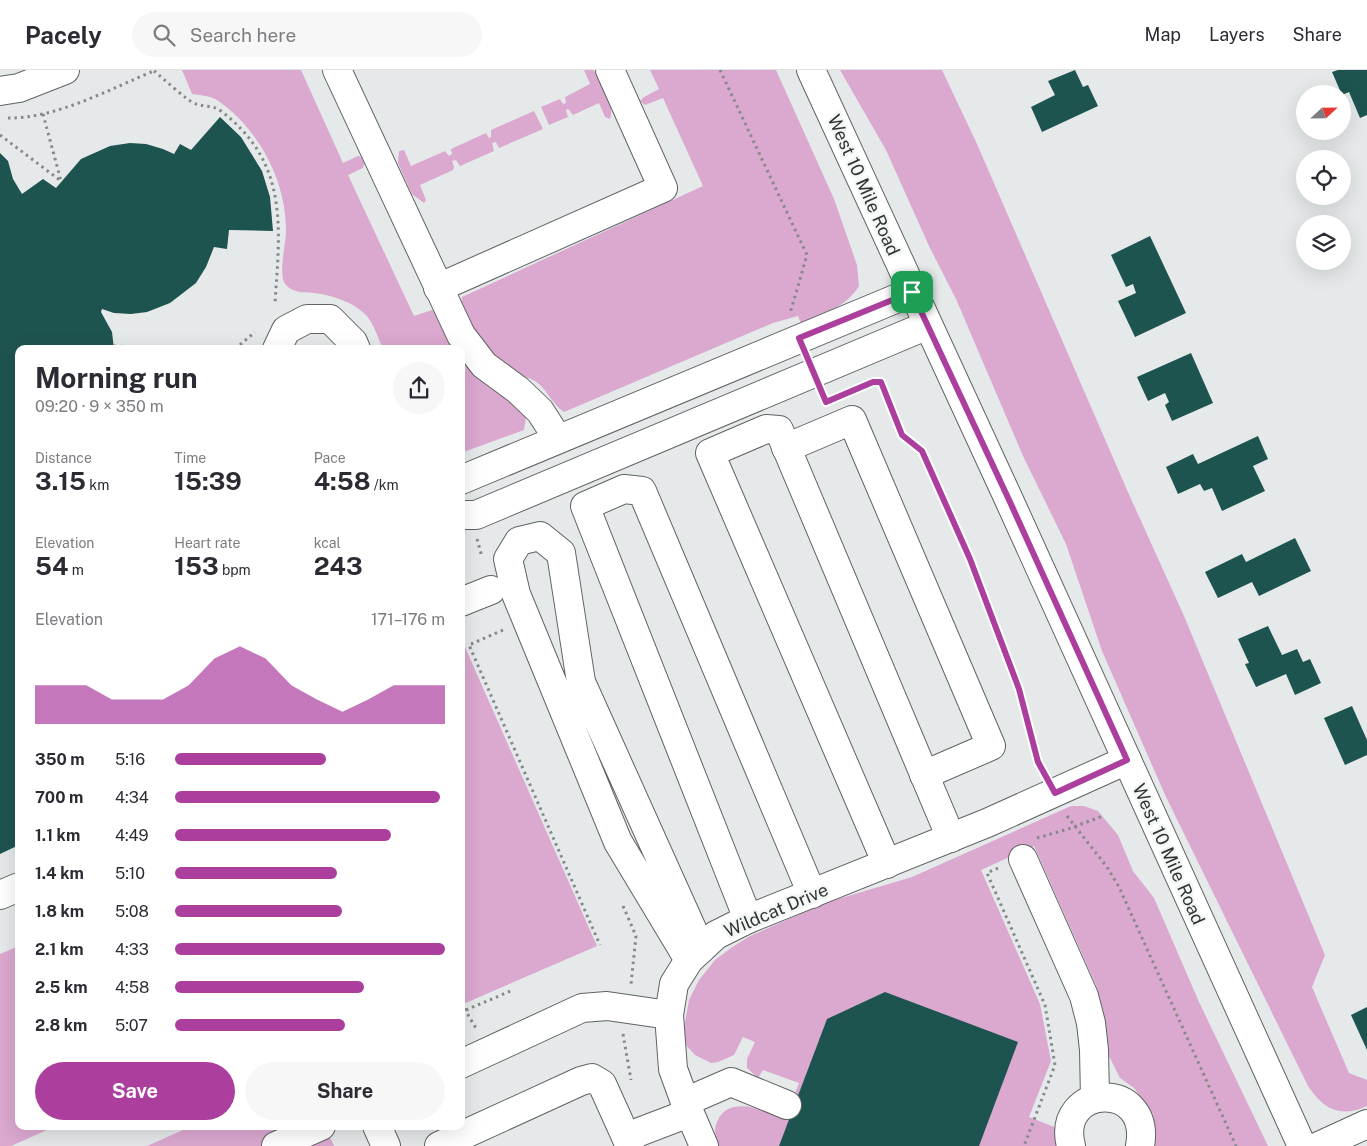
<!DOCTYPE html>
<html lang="en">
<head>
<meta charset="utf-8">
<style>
  body { margin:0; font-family:"Public Sans",sans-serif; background:#f7f7f7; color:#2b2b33; height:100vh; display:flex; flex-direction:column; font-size:19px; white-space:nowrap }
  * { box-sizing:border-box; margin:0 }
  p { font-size:16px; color:#7c7c81 }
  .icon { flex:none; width:28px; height:28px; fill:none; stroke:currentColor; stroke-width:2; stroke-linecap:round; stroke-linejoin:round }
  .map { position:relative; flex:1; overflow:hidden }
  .side { position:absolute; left:15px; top:275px; width:450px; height:785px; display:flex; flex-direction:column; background:#fff; border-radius:10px; box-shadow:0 5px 20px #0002 }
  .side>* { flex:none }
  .needle { width:32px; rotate:68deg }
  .buttons { position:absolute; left:1296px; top:15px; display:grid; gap:10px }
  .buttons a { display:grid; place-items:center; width:55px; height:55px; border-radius:50%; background:#fff; box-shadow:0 5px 20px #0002; font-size:25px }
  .pin { position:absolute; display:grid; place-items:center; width:42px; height:42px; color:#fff; margin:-21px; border-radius:10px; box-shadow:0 2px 8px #0006 }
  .round { display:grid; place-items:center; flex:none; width:52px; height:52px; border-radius:26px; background:#f7f7f7 }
  .overview { display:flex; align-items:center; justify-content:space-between; height:85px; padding:0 20px }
  h1 { font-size:28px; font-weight:700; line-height:38px }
  .metrics { display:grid; grid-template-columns:repeat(3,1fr); gap:8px; height:85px; padding:5px 20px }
  .metrics div { display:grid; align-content:center }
  .metrics b { font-size:25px; font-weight:700 }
  .metrics small { font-size:14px; font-weight:400 }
  .metrics p { font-size:14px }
  .chart { height:140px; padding:10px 20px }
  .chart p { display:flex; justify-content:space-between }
  .chart svg { width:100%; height:90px; margin-top:5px; fill:#ac3e9d; opacity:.7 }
  .button { display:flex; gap:10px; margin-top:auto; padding:10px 20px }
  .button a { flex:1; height:58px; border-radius:30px; background:#ac3e9d; color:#fff; font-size:20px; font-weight:700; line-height:58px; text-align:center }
  .button a+a { background:#f7f7f7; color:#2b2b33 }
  ul { padding:0 20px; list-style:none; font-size:16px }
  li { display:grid; grid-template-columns:80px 60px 1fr; align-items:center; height:38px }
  li i { height:12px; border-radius:6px; background:#ac3e9d }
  header { display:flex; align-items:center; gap:30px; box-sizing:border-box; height:70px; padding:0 25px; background:#fff; border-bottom:1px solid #e1e1e2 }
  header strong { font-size:24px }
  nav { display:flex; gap:28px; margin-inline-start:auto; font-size:18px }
  .search { width:350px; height:45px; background:#f7f7f7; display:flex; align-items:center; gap:12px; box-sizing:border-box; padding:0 18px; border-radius:28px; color:#7c7c81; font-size:19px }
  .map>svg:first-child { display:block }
  .green { fill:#dba8d0 }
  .building { fill:#1e5450 }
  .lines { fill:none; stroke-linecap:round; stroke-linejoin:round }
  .minor-casing { stroke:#606363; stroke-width:30 }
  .major-casing { stroke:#606363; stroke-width:30 }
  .path { stroke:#868989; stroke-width:3; stroke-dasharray:2.5 4; stroke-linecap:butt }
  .minor { stroke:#fff; stroke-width:28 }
  .major { stroke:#fff; stroke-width:28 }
  .route-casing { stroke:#fff; stroke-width:10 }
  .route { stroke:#ac3e9d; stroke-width:6 }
  .labels { text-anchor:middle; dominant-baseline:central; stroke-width:5; stroke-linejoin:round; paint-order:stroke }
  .street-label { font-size:18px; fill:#313333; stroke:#f2f7f6 }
</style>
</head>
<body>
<header>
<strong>Pacely</strong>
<div class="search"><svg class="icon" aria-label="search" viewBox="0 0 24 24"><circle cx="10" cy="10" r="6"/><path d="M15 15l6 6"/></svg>Search here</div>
<nav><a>Map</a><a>Layers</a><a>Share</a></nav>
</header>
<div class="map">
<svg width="1367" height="1076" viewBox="0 0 1367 1076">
  <rect width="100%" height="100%" fill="#e5e9e9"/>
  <g class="green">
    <path d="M182 0H301L343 93 358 86 362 87 365 90 363 98 348 105 414 246 432 240 441 245 457 279H383C378 268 374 254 366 245 353 232 332 225 314 223 308 222 301 223 296 221 290 219 284 215 283 209 280 197 286 173 286 160 286 110 258 58 217 30 211 26 199 25 192 24Z"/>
    <path d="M584 0H593C603 10 615 35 610 49L605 47 599 33 573 45 568 39 566 40 568 47 549 55 541 37 560 29 563 34 566 33 565 27 590 14Z"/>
    <path d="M650 0H776L834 129 857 195 859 216C846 237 823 245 801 253L798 246 773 253 564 342C552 334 547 319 535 311 528 307 520 306 513 301 496 290 457 250 462 227L703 116 663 28 645 35 640 31 644 27 659 19Z"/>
    <path d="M840 0H942L977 74 1127 420 1184 546 1325 885 1312 917 1349 1003 1367 1010V1036C1340 1048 1324 1040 1308 1016L1166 727 1102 581 1066 474 1023 386 956 229 929 176 886 80Z"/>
    <path d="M534 41 543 59 499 78 496 72 492 73 494 81 460 96 456 90 452 91 454 97 453 100 420 115 426 130 424 133 412 124 398 93 399 81 404 80 411 96 445 81 449 86 452 84 451 79 486 63 489 68 491 67V60Z"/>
    <path d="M461 284 523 341 526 347 524 360 461 383Z"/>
    <path d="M461 568 597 876 461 935Z"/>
    <path d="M1071 736H1084L1098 741 1118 765 1133 801 1154 828 1199 932 1268 1076H1155L1153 1044 1134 1018 1120 1008 1108 984 1102 938 1096 915 1034 776 981 800 1040 934 1051 991 1029 1047 1059 1059 1064 1076H719C715 1067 713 1059 718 1050 730 1024 767 1042 786 1047L799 1013 763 1000 758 1008 747 998V989L755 972 743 967 734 985 718 992 711 993 695 985 685 974 683 964 689 930 699 910 715 890 731 878 750 866 828 832 912 807Z"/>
    <path d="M19 876V1056H56L11 1076H0V884Z"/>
    <path d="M192 1056H325L334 1076H147Z"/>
  </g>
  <g class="building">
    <path d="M1075 0 1083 17 1088 15 1098 36 1042 62 1031 37 1055 25 1048 11Z"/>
    <path d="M1338 0H1367V45L1360 48 1349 22 1342 25 1332 2Z"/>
    <path d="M220 47 241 67 262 101 270 127 273 161 229 160 227 179 214 177 206 197 196 213 170 233 147 242 131 244 114 243 102 239 101 242 112 262 114 279H19V775L0 784V83L8 91 13 109 22 124 43 109 56 118 81 89 110 76 130 73 146 74 163 79 174 84 180 74 191 80Z"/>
    <path d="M1150 166 1186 243 1135 267 1118 231 1136 223 1133 214 1126 217 1111 185Z"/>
    <path d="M1191 283 1213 333 1172 351 1165 335 1169 332 1165 323 1148 331 1137 307Z"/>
    <path d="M1258 366 1268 389 1253 396 1265 421 1222 441 1212 418 1204 421 1200 414 1178 424 1166 397 1193 384 1198 394Z"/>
    <path d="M1295 468 1311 501 1259 526 1252 512 1218 528 1205 502 1242 484 1246 492Z"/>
    <path d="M1268 556 1282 585 1297 579 1303 592 1310 589 1321 613 1295 625 1286 604 1256 617 1245 594 1249 593 1238 569Z"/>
    <path d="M1352 636 1367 670V685L1345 695 1324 648Z"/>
    <path d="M885 922 1018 972 979 1076H779L827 949Z"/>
    <path d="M1367 937V980L1351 945Z"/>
  </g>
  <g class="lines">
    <g class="minor-casing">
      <g id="minor">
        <path d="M337 0 461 265 484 295 518 320 540 341 558 369"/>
        <path d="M0 21 19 18 65 0"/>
        <path d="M438 218 663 118 610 0"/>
        <path d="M277 279 286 260 307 249H330L353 272 356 279"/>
        <path d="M786 378 852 350 991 676 924 705"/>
        <path d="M461 410 912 222"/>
        <path d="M461 445H476L928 255"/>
        <path d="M461 532 491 520"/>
        <path d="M1023 789 1084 926 1091 953 1094 980 1095 1028"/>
        <path d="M887 794 710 383 766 359 779 360 951 768"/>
        <path d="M0 825 19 817"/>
        <path d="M748 849 585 436 624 419 642 421 812 824"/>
        <path d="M689 890 618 772 516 524 508 489 519 471 540 466 561 483 581 612 701 879"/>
        <path d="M461 994 582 938 607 936 669 945"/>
        <path d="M685 1032 731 1012 787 1035"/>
        <path d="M377 1056 386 1076"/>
        <path d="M626 1067 689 1043"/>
        <path d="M276 1076 321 1056"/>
        <path d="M439 1076 581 1011 592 1008 602 1014 630 1076"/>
        <path d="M704 1076 685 1032 673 999 669 945 674 914 689 890 716 865 748 849 987 753 1127 690"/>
        <path d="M1071 1076C1055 1014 1152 1009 1140 1076"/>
        <path d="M1319 1076 1367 1054"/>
      </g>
    </g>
    <g class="major-casing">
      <path id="major" d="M811 0 1010 432 1302 1076"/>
    </g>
    <g class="path">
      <path d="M720 0 807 185 791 240 792 245"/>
      <path d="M154 1C163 8 187 31 196 34 205 37 213 35 221 41 289 93 280 157 275 233"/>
      <path d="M43 44 61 111"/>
      <path d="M8 48C56 49 112 18 156 0"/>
      <path d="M0 65 61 111"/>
      <path d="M114 276 170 279"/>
      <path d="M235 279 255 262"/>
      <path d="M846 324 873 312H881L903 365 922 381 970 489 1019 619 1038 692 1043 701"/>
      <path d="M477 469 482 487"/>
      <path d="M503 560 469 575 600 875"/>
      <path d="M1067 746 1107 797 1119 817 1236 1076"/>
      <path d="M1037 768 1068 759 1103 746"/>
      <path d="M998 798 987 803 1045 935 1055 995 1024 1076"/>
      <path d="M623 836 636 866 631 914"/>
      <path d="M461 933 477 960"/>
      <path d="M466 940 513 920"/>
      <path d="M623 964 631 1010"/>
    </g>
    <use href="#minor" class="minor"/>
    <use href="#major" class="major"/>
  </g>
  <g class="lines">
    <g class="route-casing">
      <path id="route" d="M912 222 1010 432 1127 690 1055 723 1038 692 1019 619 970 489 922 381 902 365 881 312H873L826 332 799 268Z"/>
    </g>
    <use href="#route" class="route"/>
  </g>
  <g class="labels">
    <g class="street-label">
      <text transform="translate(864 115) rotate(66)">West 10 Mile Road</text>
      <text transform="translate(1169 784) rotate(66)">West 10 Mile Road</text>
      <text transform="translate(776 840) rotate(-23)">Wildcat Drive</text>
    </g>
  </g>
</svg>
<div class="buttons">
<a><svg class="needle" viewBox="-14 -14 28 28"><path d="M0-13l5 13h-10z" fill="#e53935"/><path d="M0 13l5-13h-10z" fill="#7c7c81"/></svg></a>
<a><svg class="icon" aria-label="locate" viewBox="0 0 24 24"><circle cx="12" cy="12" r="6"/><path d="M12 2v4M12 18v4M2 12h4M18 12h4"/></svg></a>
<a><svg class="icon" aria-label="layers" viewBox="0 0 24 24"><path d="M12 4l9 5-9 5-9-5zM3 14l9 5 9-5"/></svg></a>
</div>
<div class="pin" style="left:912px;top:222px;background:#1e9e55"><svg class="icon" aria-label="arrive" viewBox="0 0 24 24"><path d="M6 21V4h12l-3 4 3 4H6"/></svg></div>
<section class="side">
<div class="overview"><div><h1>Morning run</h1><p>09:20 · 9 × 350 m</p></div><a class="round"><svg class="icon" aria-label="share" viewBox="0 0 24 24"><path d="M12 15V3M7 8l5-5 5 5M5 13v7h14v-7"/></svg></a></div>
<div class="metrics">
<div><p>Distance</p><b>3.15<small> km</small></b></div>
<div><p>Time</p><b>15:39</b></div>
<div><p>Pace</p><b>4:58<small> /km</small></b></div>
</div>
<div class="metrics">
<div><p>Elevation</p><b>54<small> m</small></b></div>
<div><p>Heart rate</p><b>153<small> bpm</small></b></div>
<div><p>kcal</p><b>243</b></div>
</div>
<div class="chart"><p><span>Elevation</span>171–176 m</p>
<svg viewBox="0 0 160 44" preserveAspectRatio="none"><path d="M0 44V25L10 25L20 25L30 32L40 32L50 32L60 25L70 12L80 6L90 12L100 25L110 32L120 38L130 32L140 25L150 25L160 25V44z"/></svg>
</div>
<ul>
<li><b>350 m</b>5:16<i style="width:56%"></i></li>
<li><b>700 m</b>4:34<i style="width:98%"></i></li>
<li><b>1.1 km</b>4:49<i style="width:80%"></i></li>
<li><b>1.4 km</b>5:10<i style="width:60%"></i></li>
<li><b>1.8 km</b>5:08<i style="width:62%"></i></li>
<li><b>2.1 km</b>4:33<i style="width:100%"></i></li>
<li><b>2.5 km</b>4:58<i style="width:70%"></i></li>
<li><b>2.8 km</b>5:07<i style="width:63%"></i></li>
</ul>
<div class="button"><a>Save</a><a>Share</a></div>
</section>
</div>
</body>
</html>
